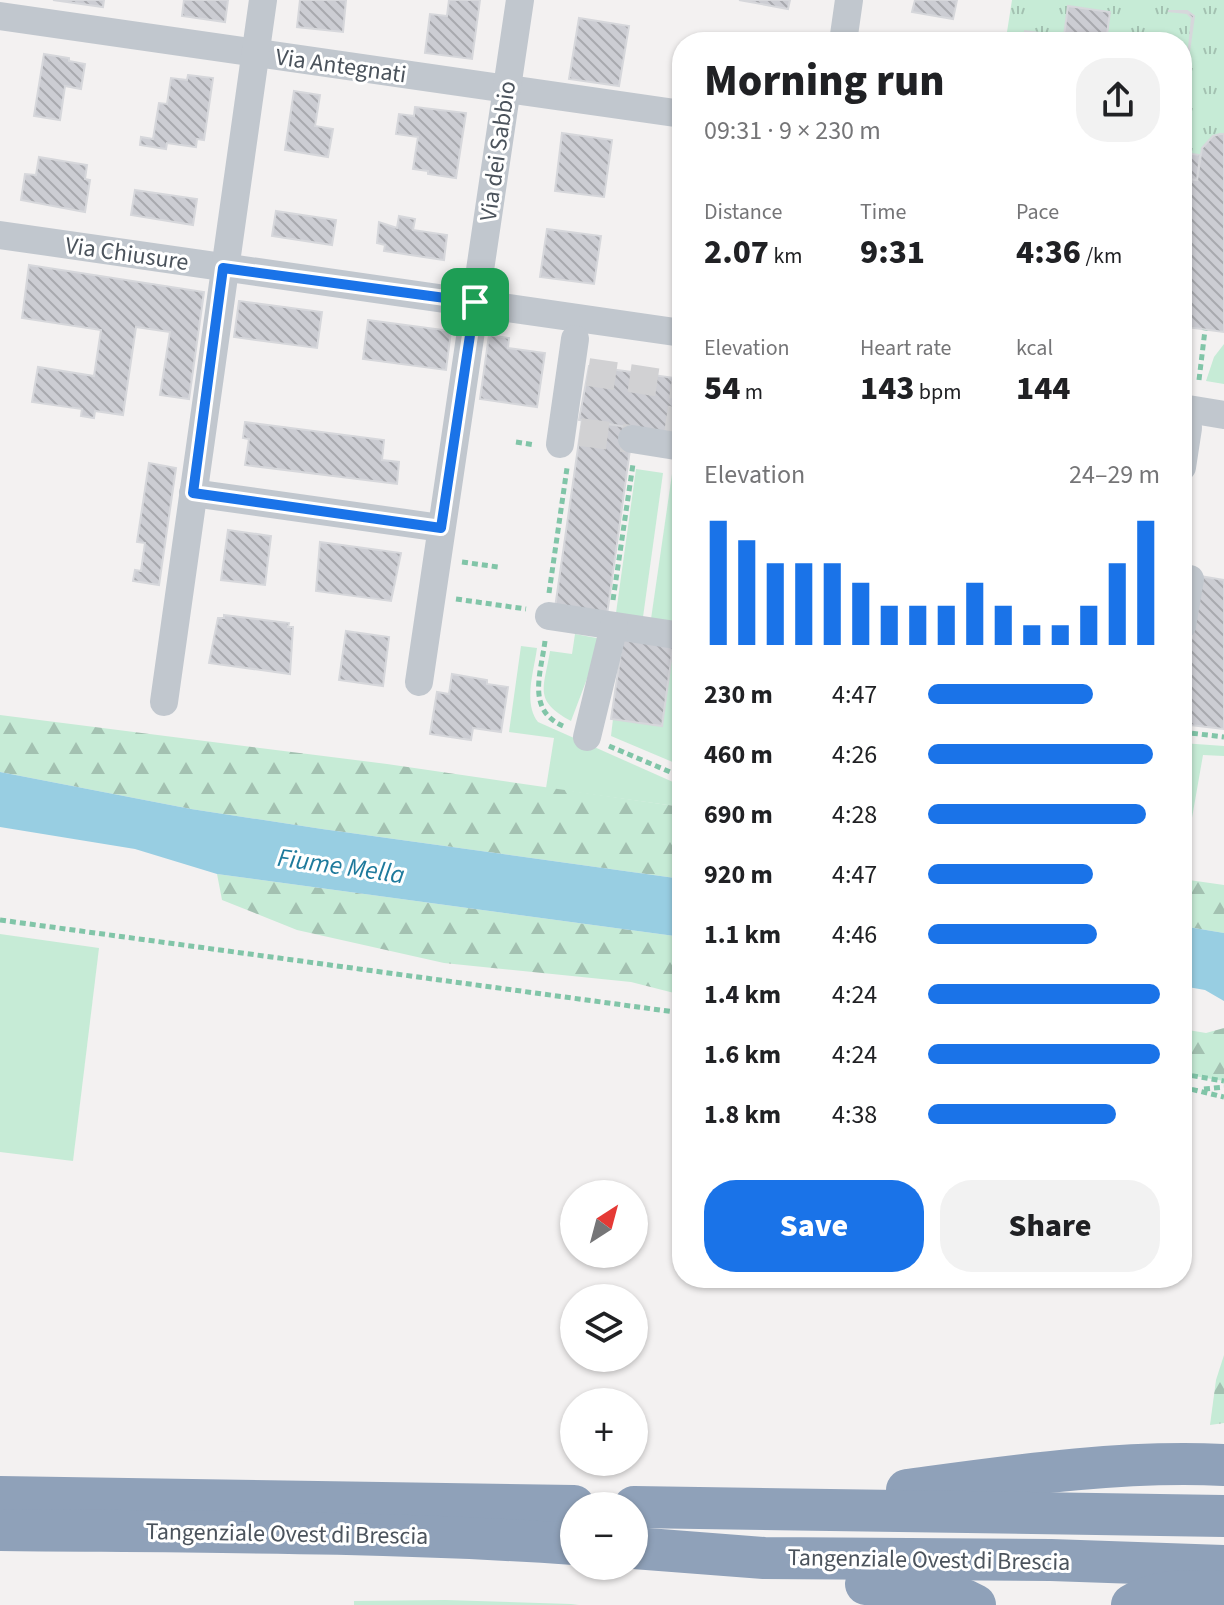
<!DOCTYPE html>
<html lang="en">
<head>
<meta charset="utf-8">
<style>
  body { margin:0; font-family:"Source Sans 3",sans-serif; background:#f2f2f2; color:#202124; height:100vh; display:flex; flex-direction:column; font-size:30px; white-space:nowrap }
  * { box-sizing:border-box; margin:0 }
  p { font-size:26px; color:#757577 }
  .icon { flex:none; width:44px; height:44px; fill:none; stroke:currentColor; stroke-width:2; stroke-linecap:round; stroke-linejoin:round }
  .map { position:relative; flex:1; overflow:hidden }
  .side { position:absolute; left:672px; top:32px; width:520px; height:1256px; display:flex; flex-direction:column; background:#fff; border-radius:32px; box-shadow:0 2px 6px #0004 }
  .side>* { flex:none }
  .needle { width:52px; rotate:36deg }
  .controls { position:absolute; left:560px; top:1180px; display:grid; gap:16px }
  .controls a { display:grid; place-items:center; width:88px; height:88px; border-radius:50%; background:#fff; box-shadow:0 2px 6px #0004; font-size:40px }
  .pin { position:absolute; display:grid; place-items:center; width:68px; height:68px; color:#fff; margin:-34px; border-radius:16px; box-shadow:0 4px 12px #0006 }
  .round { display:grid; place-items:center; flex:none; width:84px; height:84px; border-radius:32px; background:#f2f2f2 }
  .head { display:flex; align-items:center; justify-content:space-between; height:136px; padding:0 32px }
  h1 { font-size:44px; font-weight:800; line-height:60px }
  .stats { display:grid; grid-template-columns:repeat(3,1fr); gap:12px; height:136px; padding:8px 32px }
  .stats div { display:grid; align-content:center }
  .stats b { font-size:34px; font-weight:800 }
  .stats small { font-size:22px; font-weight:400 }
  .stats p { font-size:22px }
  .chart { height:224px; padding:16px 32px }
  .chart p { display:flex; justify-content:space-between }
  .chart svg { width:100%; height:144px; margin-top:8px; stroke:#1a73e8; stroke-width:6 }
  .cta { display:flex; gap:16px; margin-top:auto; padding:16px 32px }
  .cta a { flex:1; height:92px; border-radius:32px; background:#1a73e8; color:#fff; font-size:32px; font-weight:800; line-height:92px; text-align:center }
  .cta a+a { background:#f2f2f2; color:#202124 }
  ul { padding:0 32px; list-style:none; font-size:26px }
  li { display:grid; grid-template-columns:128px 96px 1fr; align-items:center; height:60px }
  li i { height:20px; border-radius:10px; background:#1a73e8 }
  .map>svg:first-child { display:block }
  .grass { fill:#c6ebd6 }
  .forest { fill:url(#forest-firs) }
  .park { fill:url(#park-tufts) }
  .water { fill:#98cee2 }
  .building { fill:url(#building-back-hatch); stroke:#d6d7db; stroke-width:2 }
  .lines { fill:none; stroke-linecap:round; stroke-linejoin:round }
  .minor-tunnel { stroke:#d1d1d3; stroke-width:28; stroke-dasharray:28 14; stroke-linecap:butt }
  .path { stroke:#81c5a8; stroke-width:5; stroke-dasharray:6 4; stroke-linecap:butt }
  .minor { stroke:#c1c7ce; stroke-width:28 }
  .highway { stroke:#8fa1b9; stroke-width:42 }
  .route-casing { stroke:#fff; stroke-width:16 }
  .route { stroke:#1a73e8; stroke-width:10 }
  .labels { text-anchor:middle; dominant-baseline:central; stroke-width:6; stroke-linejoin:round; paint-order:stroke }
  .street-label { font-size:24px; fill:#4b535c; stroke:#fff }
  .water-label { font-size:26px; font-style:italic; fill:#1e7a9c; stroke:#fff }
</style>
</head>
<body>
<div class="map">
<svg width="1224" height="1605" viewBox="0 0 1224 1605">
  <defs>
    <pattern id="forest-firs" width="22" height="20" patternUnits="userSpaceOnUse" patternTransform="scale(2)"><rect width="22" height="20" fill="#c6ebd6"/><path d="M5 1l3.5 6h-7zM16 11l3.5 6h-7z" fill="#a3c1b1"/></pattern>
    <pattern id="park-tufts" width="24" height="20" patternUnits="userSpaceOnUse" patternTransform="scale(2)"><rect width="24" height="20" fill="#c6ebd6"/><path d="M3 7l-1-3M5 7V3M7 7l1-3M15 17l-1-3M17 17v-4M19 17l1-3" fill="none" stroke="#a3c1b1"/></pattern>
    <pattern id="building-back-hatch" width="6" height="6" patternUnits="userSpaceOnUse" patternTransform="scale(2)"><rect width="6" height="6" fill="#cccdd3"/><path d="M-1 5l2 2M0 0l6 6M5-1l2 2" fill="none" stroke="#a8a9ae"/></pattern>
  </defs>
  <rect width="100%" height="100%" fill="#f3f1f1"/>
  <g class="grass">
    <path d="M1224 344V384L1206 381 1214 357Z"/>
    <path d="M636 469 663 473 643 617 616 613Z"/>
    <path d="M672 474 682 475V623L651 619Z"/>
    <path d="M575 634 602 639 571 721C533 700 544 689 550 651L572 654Z"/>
    <path d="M521 646 537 648C534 671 523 703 538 722L682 786V807L546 788 554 738 509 732Z"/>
    <path d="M672 648 682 650V766L611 736 613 719 662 726Z"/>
    <path d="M1182 743 1224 746V756L1203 755 1182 875Z"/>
    <path d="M0 934 99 948 73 1161 0 1152Z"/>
  </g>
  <g class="forest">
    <path d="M0 715 387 764 682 807V879L322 829 191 809 0 772Z"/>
    <path d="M217 874 682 937V995L631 982 444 963 297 930 222 900Z"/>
    <path d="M1182 879 1224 885V933L1182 926Z"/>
    <path d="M1224 1028V1081L1182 1074V1029L1206 1033Z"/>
    <path d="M1224 1355V1423L1210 1425 1216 1380Z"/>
  </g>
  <g class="park">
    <path d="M1012 0H1224V134C1209 137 1206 143 1200 155 1195 163 1188 171 1182 178V42H1023L1024 35 1007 32Z"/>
    <path d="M445 1600 571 1604 579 1605H354V1601Z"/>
  </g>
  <g class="water">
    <path d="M0 772 191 809 322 829 682 879V937L217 874 135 849 0 827Z"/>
    <path d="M1182 926 1224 933V1001L1205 990 1182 986Z"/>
  </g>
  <g class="building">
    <path d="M53 0H104L103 7Z"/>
    <path d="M184 0H228L225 22 182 16Z"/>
    <path d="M300 0H346L343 32 297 27Z"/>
    <path d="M449 0H480L472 59 425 53 430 14 447 16Z"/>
    <path d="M739 0H790L788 9Z"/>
    <path d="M915 0H957L953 19 912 12Z"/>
    <path d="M1068 6 1110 12 1106 42H1023L1025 31 1064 36Z"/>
    <path d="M1168 11H1187L1194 16 1187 66 1192 18 1187 13Z"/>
    <path d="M579 18 629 26 619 86 569 79Z"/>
    <path d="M738 36 774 42H737Z"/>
    <path d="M44 54 69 58V61L85 64 81 89 65 86 60 120 34 116Z"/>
    <path d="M188 75 213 78 204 140 197 139 196 147 167 143 166 149 140 145 141 137 153 139 159 103 167 104 171 78 187 80Z"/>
    <path d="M294 91 320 95 315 126 333 129 328 157 285 150Z"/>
    <path d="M415 107 466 113 456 178 428 174V171L413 169 418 137 396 134 399 114 414 116Z"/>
    <path d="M562 133 612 140 604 197 555 191Z"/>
    <path d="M1220 134H1224V332L1186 327 1187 323 1182 322V178L1197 180 1202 148 1213 136Z"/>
    <path d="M1182 146H1186L1184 153 1200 155 1197 180 1182 178Z"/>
    <path d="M39 157 87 165 85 179 90 180 85 212 21 200 25 174 36 175Z"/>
    <path d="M135 190 197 199 193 225 131 215Z"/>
    <path d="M682 201V242L676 241Z"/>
    <path d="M276 211 336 220 332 245 272 236Z"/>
    <path d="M399 216 415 219 413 230 447 235 444 260 384 251 385 245 377 243 379 222 397 228Z"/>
    <path d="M547 229 601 236 594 284 540 277Z"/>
    <path d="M29 265 204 292 189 399 160 395 170 332 136 327 123 415 95 411 94 418 81 416 82 409 32 402 38 367 94 376 101 330 22 318Z"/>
    <path d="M239 301 322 312 317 348 234 337Z"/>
    <path d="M368 320 451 331 446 370 363 359Z"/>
    <path d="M489 335 509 338 508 348 545 353 537 407 480 399Z"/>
    <path d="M589 366 682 379V435L579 420Z"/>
    <path d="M582 420 633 428 607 615 555 608Z"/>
    <path d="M245 422 384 440 382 460 399 462 397 484 245 465 249 439 243 438Z"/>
    <path d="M149 463 176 468 159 585 133 581 135 570 141 571 145 543 137 542Z"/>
    <path d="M228 530 271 536 265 585 221 580Z"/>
    <path d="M320 542 401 553 391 601 316 591Z"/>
    <path d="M1200 576 1224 580V729L1182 724V706Z"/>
    <path d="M224 615 289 623 288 627H293L290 674 209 663 218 618H224Z"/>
    <path d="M346 631 389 637 383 686 339 680Z"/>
    <path d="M623 639 673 647 662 726 611 719Z"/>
    <path d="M452 674 487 680V684L508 687 501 732 473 728 471 740 430 734 437 692 449 694Z"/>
  </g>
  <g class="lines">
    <g class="minor-tunnel">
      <path d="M588 372 682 386"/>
      <path d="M580 432 632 439"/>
      <path d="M678 434 682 408"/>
    </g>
    <g class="path">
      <path d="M1199 380 1205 330"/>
      <path d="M516 442 535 445"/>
      <path d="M462 562 498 567"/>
      <path d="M549 593 567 468"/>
      <path d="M456 599 526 609"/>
      <path d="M613 600 633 464"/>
      <path d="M545 641C541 673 526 710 563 726"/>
      <path d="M1182 726V724"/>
      <path d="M1182 732 1224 737"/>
      <path d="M609 746 682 777"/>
      <path d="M0 920 682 1013"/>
      <path d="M1182 1074 1224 1081"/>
      <path d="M1182 1087 1224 1097"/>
      <path d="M1204 1089 1224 1087"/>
    </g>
    <g class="minor">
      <path d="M0 16 682 114"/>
      <path d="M843 42 849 0"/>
      <path d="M0 235 682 333"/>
      <path d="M1182 408 1224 415"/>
      <path d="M632 439 682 447"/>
      <path d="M560 444 575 339"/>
      <path d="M1182 467 1188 428"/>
      <path d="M193 493 441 528"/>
      <path d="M549 616 682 636"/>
      <path d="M1182 626 1190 579"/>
      <path d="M419 682 520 0"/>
      <path d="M164 702 263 0"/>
      <path d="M587 737 614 626"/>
    </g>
    <g class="highway">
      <path d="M907 1490C1011 1476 1118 1460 1224 1465"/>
      <path d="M0 1497 574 1506"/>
      <path d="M634 1507 1224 1516"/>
      <path d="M0 1530C191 1532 383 1531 574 1544"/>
      <path d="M634 1548 764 1558 1051 1560 1224 1566"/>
      <path d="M866 1584C905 1587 941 1587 975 1605"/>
      <path d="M1132 1605C1157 1589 1186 1591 1215 1591"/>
    </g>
  </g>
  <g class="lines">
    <g class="route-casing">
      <path id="route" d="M223 268 475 302 441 528 193 493Z"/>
    </g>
    <use href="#route" class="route"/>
  </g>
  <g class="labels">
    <g class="street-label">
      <text transform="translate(341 66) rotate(8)">Via Antegnati</text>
      <text transform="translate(498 151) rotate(-82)">Via dei Sabbio</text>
      <text transform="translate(127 254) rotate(8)">Via Chiusure</text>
      <text transform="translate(287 1534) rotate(1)">Tangenziale Ovest di Brescia</text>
      <text transform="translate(929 1560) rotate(1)">Tangenziale Ovest di Brescia</text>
    </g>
    <g class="water-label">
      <text transform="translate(341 866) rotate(8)">Fiume Mella</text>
    </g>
  </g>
</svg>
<div class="controls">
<a><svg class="needle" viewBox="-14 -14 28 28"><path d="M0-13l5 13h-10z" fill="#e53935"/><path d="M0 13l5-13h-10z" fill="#757577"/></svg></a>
<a><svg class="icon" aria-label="layers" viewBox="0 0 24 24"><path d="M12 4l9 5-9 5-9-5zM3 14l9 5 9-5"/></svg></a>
<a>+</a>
<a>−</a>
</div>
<div class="pin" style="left:475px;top:302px;background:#1e9e55"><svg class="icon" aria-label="arrive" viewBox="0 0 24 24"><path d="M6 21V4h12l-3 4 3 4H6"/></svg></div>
<section class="side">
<div class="head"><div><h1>Morning run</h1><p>09:31 · 9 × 230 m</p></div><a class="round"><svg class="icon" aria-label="share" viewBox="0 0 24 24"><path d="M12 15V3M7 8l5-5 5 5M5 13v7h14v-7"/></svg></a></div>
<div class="stats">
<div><p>Distance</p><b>2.07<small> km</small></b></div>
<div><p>Time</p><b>9:31</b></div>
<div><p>Pace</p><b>4:36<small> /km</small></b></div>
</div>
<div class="stats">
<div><p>Elevation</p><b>54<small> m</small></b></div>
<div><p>Heart rate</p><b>143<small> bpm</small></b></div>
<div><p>kcal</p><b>144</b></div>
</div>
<div class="chart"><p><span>Elevation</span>24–29 m</p>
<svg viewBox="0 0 160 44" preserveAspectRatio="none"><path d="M5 44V6M15 44V12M25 44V19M35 44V19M45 44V19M55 44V25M65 44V32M75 44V32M85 44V32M95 44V25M105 44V32M115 44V38M125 44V38M135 44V32M145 44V19M155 44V6"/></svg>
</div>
<ul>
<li><b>230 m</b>4:47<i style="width:71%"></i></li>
<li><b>460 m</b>4:26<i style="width:97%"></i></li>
<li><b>690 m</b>4:28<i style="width:94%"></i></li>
<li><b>920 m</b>4:47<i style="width:71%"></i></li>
<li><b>1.1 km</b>4:46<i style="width:73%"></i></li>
<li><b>1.4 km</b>4:24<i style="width:100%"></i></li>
<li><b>1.6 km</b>4:24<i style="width:100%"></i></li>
<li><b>1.8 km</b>4:38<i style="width:81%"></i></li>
</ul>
<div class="cta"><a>Save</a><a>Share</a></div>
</section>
</div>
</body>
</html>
